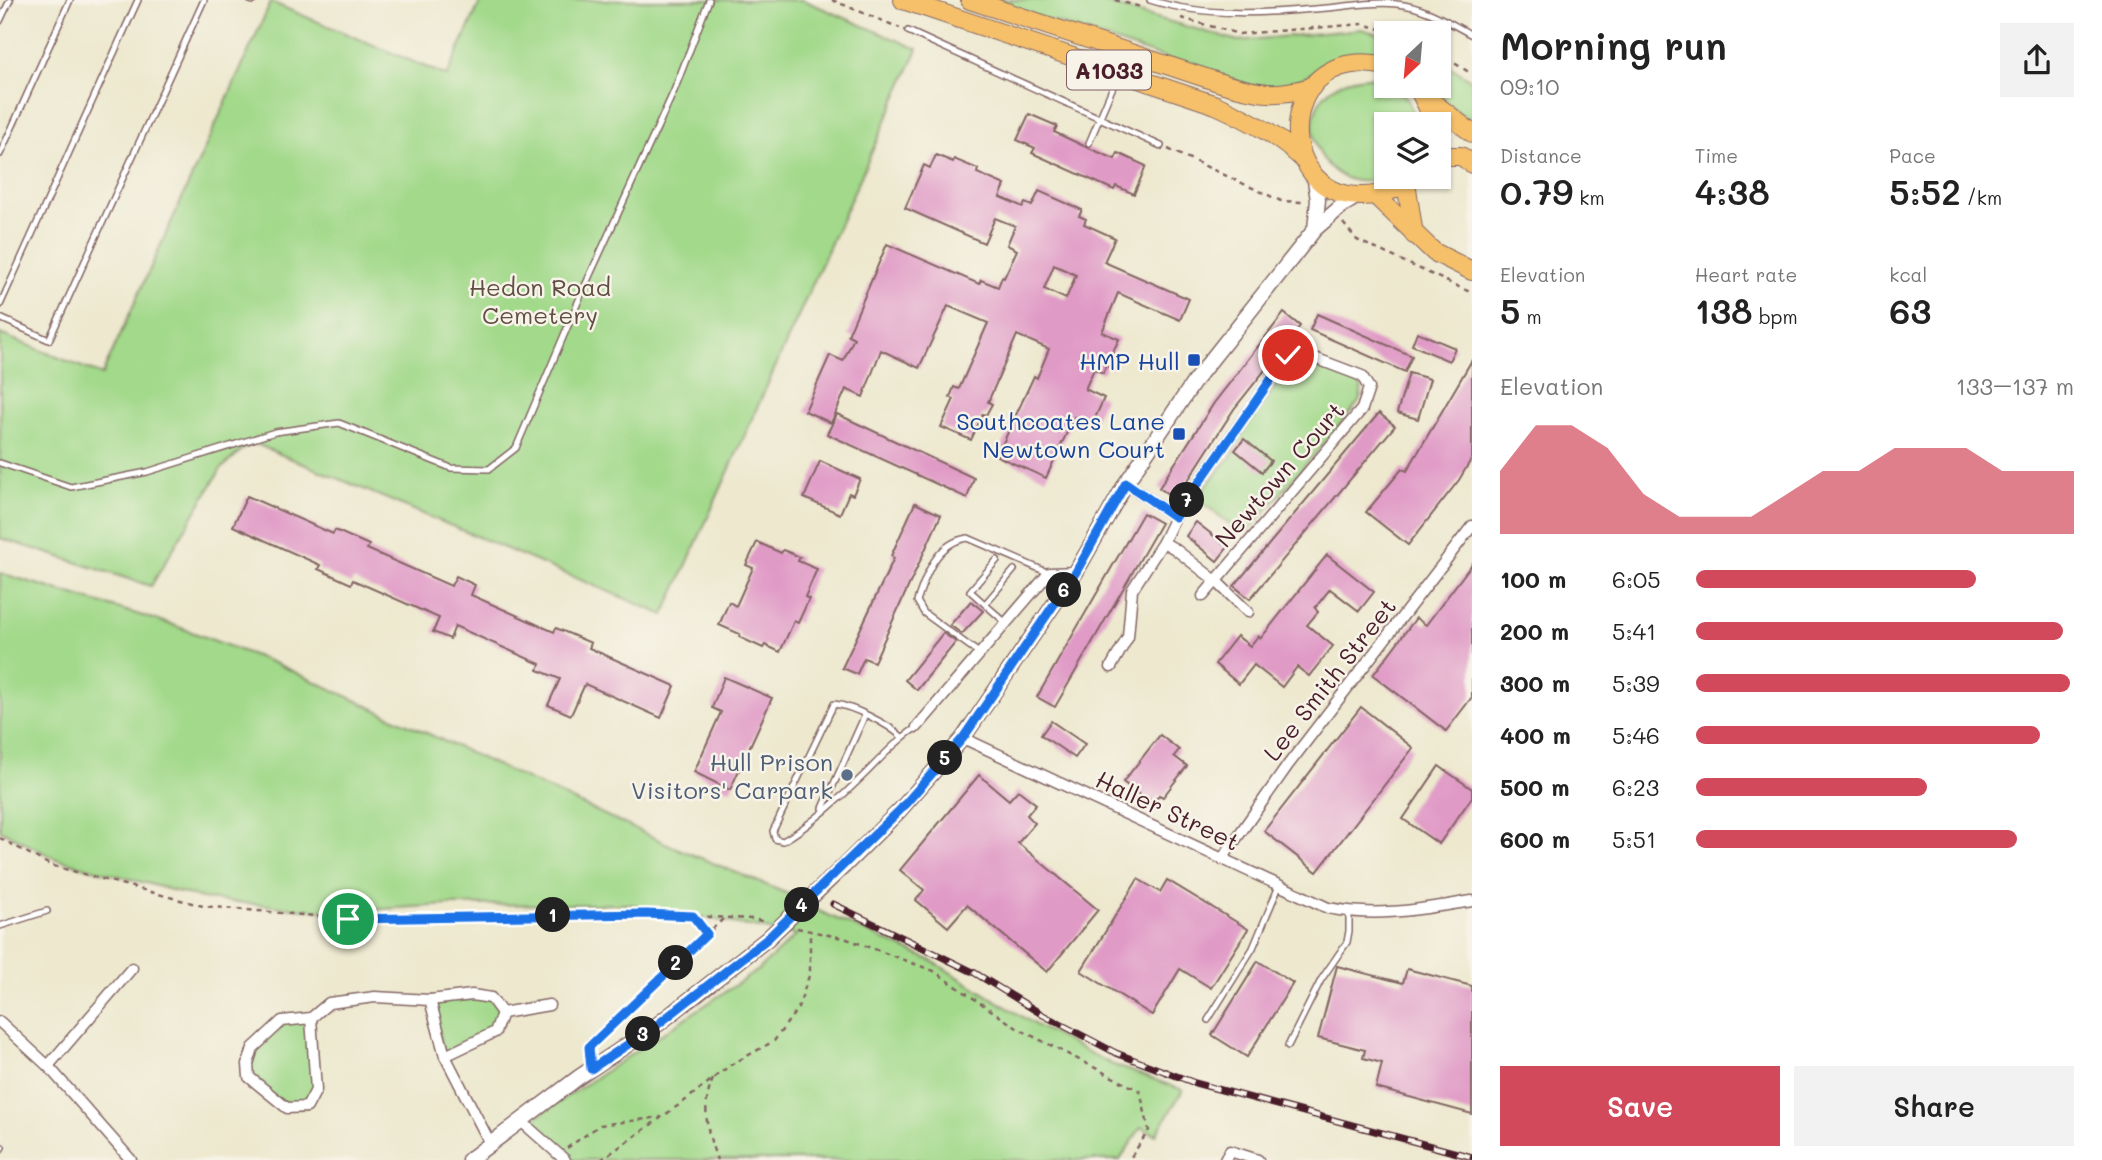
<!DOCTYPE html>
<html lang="en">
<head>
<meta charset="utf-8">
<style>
  body { margin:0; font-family:Mali,sans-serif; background:#f2f2f2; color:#222; height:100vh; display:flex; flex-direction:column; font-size:26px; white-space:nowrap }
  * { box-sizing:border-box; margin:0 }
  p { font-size:23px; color:#767676 }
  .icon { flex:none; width:38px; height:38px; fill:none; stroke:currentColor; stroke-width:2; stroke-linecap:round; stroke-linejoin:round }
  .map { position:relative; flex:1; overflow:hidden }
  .panel { display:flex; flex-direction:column; background:#fff; width:630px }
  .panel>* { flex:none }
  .needle { width:46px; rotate:206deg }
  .fabs { position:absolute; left:1374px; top:21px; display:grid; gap:14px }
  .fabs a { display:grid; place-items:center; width:77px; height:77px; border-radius:0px; background:#fff; box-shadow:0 2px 5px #0004; font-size:35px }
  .pin { position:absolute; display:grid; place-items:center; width:60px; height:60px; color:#fff; margin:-30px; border:4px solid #fff; border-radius:50%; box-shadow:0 2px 7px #0007 }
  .km { position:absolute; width:35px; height:35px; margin:-18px; border-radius:50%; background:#222; color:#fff; font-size:19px; line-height:35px; text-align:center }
  .round { display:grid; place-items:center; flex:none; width:74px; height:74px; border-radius:0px; background:#f2f2f2 }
  .summary { display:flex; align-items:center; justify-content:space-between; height:119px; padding:0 28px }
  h1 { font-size:38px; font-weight:600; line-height:52px }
  .figures { display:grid; grid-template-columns:repeat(3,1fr); gap:10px; height:119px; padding:7px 28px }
  .figures div { display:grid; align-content:center }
  .figures b { font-size:35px; font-weight:600 }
  .figures small { font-size:19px; font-weight:400 }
  .figures p { font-size:19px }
  .chart { height:196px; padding:14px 28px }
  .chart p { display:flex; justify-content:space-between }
  .chart svg { width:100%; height:126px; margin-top:7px; fill:#d1495b; opacity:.7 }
  .action { display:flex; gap:14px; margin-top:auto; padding:14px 28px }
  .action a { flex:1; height:80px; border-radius:0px; background:#d1495b; color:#fff; font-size:28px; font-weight:600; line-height:80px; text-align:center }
  .action a+a { background:#f2f2f2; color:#222 }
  ul { padding:0 28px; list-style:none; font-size:23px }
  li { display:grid; grid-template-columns:112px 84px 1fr; align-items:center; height:52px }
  li i { height:18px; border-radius:9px; background:#d1495b }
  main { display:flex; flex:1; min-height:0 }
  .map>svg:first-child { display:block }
  .green { fill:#a2d98a; stroke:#767c5a; stroke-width:2 }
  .building { fill:#e09ac6; fill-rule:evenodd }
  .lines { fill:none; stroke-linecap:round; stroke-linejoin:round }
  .service-casing { stroke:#836564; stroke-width:8 }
  .minor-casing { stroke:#836564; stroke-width:13 }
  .tertiary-casing { stroke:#836564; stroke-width:17 }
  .trunk-casing { stroke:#836564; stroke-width:20 }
  .path { stroke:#836564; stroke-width:2.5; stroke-dasharray:5 5; stroke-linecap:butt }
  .service { stroke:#fff; stroke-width:5 }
  .minor { stroke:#fff; stroke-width:10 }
  .tertiary { stroke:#fff; stroke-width:14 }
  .trunk { stroke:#f6c06b; stroke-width:18 }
  .rail-casing { stroke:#4a1f2b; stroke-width:7 }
  .rail { stroke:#f7f3e8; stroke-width:4.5; stroke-dasharray:13; stroke-linecap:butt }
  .tertiary-bridge-casing { stroke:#836564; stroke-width:17; stroke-linecap:butt }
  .tertiary-bridge { stroke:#fff; stroke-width:14 }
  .route-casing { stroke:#fff; stroke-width:14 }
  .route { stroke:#1a73e8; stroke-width:9 }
  .transit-dot { fill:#1a4fb4; stroke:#f7f3e8; stroke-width:2.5 }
  .service-dot { fill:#5c6f8a; stroke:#f7f3e8; stroke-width:2.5 }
  .labels { text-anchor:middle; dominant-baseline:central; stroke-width:5; stroke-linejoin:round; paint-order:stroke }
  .shield { fill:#f7f3e8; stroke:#7e5f64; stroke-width:2 }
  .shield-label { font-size:23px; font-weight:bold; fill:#4a1f2b }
  .park-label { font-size:24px; fill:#604e43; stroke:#f7f3e8 }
  .transit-label { font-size:24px; fill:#164399; stroke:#f7f3e8; text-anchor:end }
  .street-label { font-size:24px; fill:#4a1f2b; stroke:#f7f3e8 }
  .service-label { font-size:24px; fill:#4e5e75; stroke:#f7f3e8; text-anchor:end }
</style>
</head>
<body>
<main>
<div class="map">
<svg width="1472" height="1160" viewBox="0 0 1472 1160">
  <rect width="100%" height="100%" fill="#f7f3e8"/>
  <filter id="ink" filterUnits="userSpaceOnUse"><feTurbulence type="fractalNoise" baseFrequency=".0143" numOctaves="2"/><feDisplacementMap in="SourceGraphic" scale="14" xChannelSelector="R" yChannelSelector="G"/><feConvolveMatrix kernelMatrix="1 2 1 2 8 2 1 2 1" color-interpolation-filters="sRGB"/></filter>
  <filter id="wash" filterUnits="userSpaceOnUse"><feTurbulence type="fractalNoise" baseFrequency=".00686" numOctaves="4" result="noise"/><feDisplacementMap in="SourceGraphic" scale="28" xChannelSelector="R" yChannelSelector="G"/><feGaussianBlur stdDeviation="1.57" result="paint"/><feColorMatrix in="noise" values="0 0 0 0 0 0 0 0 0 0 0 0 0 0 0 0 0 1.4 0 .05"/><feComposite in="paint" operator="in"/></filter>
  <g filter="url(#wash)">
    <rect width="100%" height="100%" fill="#ede8ce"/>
    <g class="green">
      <path d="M481 0H803L918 49 664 615 256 444 244 448 221 469 151 586 0 538V334L102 375 271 2 447 76Z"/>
      <path d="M987 0H1093L1238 41 1362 29 1386 36V59L1358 55 1328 60 1305 78 1267 91Z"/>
      <path d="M1439 59 1472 81V122L1426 86H1438Z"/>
      <path d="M1368 77 1386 81V86C1405 86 1413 109 1416 124H1386V175C1317 210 1273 83 1368 77Z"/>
      <path d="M1300 362C1314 362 1352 373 1360 385 1363 391 1361 397 1359 402L1249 531H1239L1203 503 1202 490 1235 452 1231 448 1289 368Z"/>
      <path d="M0 573 173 625 279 665 674 847 793 896 821 912 932 961 1037 1026 1111 1064 1183 1090 1156 1135 1141 1127 1120 1160H574L529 1122 758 970 796 935 630 904 448 905 334 912 205 899 56 859 0 830Z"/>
      <path d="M491 998 502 1013 495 1032 445 1056 430 1000Z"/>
      <path d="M311 1018 316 1090 307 1107 287 1108 249 1077 253 1048 282 1021Z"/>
    </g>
    <g id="blocks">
      <g class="building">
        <path d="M1029 114 1057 126 1054 132 1086 147 1115 159 1118 153 1146 166 1134 194 1116 186 1114 190 1032 153 1035 148 1017 140Z"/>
        <path d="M936 155 953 162 954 159 978 169 977 173 1005 185 1000 197 1023 207 1025 203 1032 206 1039 191 1082 210 1079 216 1086 219 1084 224 1115 238 1104 262 1189 299 1180 320 1118 293 1102 332 1119 339 1112 354 1117 356 1112 368 1106 365 1103 373 1094 369 1085 389 1104 398 1092 425 1074 417 1046 478 997 456 1034 376 1037 378 1049 349 1017 335 988 402 992 404 986 415 983 414 971 440 941 427 954 399 950 397 954 387 959 389 988 323 948 306 919 368 881 350 863 397 846 389 831 423 805 411 830 355 843 361 854 338 848 335 887 244 979 284 981 280 998 287 1002 277 1004 278 1017 250 1007 245 1015 226 995 218 984 243 905 208 924 165 930 168ZM1054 265 1076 275 1066 299 1044 289Z"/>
        <path d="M1284 313 1300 326 1234 409 1176 499 1159 488 1214 403Z"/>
        <path d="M1317 314 1412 356 1405 372 1310 330Z"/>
        <path d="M1417 332 1455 348 1449 361 1412 345Z"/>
        <path d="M1472 360V458L1459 480 1408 545 1366 512 1402 469 1407 471Z"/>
        <path d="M1409 373 1430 379 1418 419 1397 413Z"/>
        <path d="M1379 413 1395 426 1250 599 1234 586Z"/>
        <path d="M837 414 974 478 967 498 827 434Z"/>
        <path d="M1244 439 1271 461 1262 472 1235 450Z"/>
        <path d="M820 461 860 479 853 495 849 493 840 514 804 498Z"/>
        <path d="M247 496 333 534 335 530 369 545 367 549 451 586 456 576 475 585 471 595 554 632 556 628 591 643 589 648 675 686 661 718 585 684 571 715 548 705 560 679 538 670 540 664 455 626 450 639 433 632 439 618 353 580 351 584 318 569 320 565 233 526Z"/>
        <path d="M915 503 941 515 874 662 864 658 857 674 842 668 894 558 891 556Z"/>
        <path d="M1143 513 1161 523 1055 707 1037 697Z"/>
        <path d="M1196 522 1228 547 1217 561 1186 536Z"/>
        <path d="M757 542 781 553 783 550 800 557 798 561 817 569 805 597 809 599 798 623 794 621 780 652 765 645 763 648 739 637 740 634 719 625 729 602 736 606 753 568 746 565Z"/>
        <path d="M1327 555 1374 592 1359 611 1330 589 1315 608 1318 612 1307 625 1333 646 1309 676 1297 667 1282 687 1254 665 1239 684 1215 664 1237 636 1250 646 1258 636 1261 638Z"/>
        <path d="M1472 564V697L1446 731 1373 675 1416 618 1426 625Z"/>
        <path d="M971 601 983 611 962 634 950 625Z"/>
        <path d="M943 633 956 642 917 690 905 680Z"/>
        <path d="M724 677 772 698 730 790 694 772 721 712 712 708Z"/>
        <path d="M1361 707 1413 748 1317 872 1264 831Z"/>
        <path d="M1051 721 1085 744 1075 758 1041 735Z"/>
        <path d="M1160 735 1179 750 1174 756 1187 766 1163 797 1159 795 1153 802 1148 798 1146 800 1123 782Z"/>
        <path d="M1439 766 1472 789V797L1439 844 1403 819Z"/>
        <path d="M979 775 1009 800 1018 790 1036 804 1027 815 1035 823 1018 843 1098 910 1047 972 967 905 948 927 916 900 924 890 900 870Z"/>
        <path d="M1138 879 1160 892 1167 880 1248 929 1211 988 1180 969 1152 1015 1081 971Z"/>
        <path d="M1258 961 1293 983 1247 1057 1212 1035Z"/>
        <path d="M1337 966 1403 983 1407 969 1472 986V1114L1376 1088 1382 1063 1363 1058 1365 1050 1318 1038Z"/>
      </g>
    </g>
  </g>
  <g filter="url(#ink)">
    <use href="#blocks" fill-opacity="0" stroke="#836564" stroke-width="2"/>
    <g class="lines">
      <g class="service-casing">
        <g id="service">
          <path d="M250 0 253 1"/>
          <path d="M1150 0C1206 18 1270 13 1327 8 1350 6 1374 1 1397 4 1425 7 1448 22 1472 35"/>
          <path d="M0 21 10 0"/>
          <path d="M908 31 1161 146"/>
          <path d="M1089 143 1117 77"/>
          <path d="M0 154 70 0"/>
          <path d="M0 305 138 0"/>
          <path d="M0 318 49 340 204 0"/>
          <path d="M0 463 71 487 147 472 275 432 339 423 451 468 489 469 516 448 584 288 674 91 709 0"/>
          <path d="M997 560 970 591 1005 622"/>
          <path d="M985 604 1014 570"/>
          <path d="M979 653 924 613 917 601C926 574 937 542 968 538L1049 573"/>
          <path d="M902 737C888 724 853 706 834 704L773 831 775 839 783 841C808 827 843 796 864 775 882 757 896 741 917 727"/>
          <path d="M823 808 865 715"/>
          <path d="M0 926 47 911"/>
          <path d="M1208 1020 1253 948 1279 886"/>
          <path d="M1288 1046 1321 980 1347 942 1349 931V912"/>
          <path d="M0 1150 2 1147"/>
        </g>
      </g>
      <g class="minor-casing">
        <g id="minor">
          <path d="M1126 483 1175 517"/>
          <path d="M1163 542 1175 549 1216 581 1248 612"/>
          <path d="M1111 667 1128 637 1132 590 1163 542 1175 517 1288 355 1304 354 1362 376 1369 388 1362 409 1203 596"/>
          <path d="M917 727 1049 573 1076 572"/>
          <path d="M963 738 1328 908C1379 918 1421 909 1472 901"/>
          <path d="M1222 859 1288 765 1472 526"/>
          <path d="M430 1000 472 995 491 998 502 1013 495 1032 445 1056"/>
          <path d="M502 1013 549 1005"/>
          <path d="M311 1018 282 1021 253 1048 248 1064 249 1077 287 1108 307 1107 316 1090 311 1018 329 1003 375 997 430 1000 445 1056 490 1143"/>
          <path d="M0 1022 48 1066 131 1160"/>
          <path d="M48 1066 132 968"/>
          <path d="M520 1120 565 1160"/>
          <path d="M1225 1160 1230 1151 1258 1160"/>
        </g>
      </g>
      <g class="tertiary-casing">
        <g id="tertiary">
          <path d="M1314 174 1318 200 1315 229"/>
          <path d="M844 866 900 810 963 738 1076 572 1126 483 1196 379 1315 229 1343 205 1358 196"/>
          <path d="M469 1160 579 1077 657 1025 767 939"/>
        </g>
      </g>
      <g class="trunk-casing">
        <g id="trunk">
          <path d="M903 0 1216 105C1249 120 1277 135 1304 160"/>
          <path d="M970 0 1224 84C1261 94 1275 97 1312 87"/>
          <path d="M1386 66C1275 41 1271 197 1362 196 1381 196 1398 190 1411 177"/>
          <path d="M1421 93 1472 133"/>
          <path d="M1421 94 1428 108 1431 124"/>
          <path d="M1438 156H1461L1472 164"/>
          <path d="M1406 182 1414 235"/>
          <path d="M1375 195 1434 252 1472 271"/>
        </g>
      </g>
      <g class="path">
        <path d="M832 0 900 28"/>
        <path d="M1115 0 1144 8"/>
        <path d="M1181 18 1239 34 1363 24 1394 33"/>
        <path d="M1438 53 1472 74"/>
        <path d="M1168 149 1281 201 1304 202"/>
        <path d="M1343 223 1357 240 1472 293"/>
        <path d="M0 838 50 865 203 906 348 919 646 914 753 919 766 922"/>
        <path d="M694 917 707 934"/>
        <path d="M797 928 847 939 934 971 1017 1028 1140 1091 1149 1130 1129 1160"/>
        <path d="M589 1056 588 1047 724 918"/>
        <path d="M713 1079C701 1107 707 1132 717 1160"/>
        <path d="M567 1148 600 1125 661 1117"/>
        <path d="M601 1160 686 1100 729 1066 774 1041 798 1008 810 973V931"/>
      </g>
      <use href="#service" class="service"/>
      <use href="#minor" class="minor"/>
      <use href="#tertiary" class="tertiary"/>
      <use href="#trunk" class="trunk"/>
      <g class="rail-casing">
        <path id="rail" d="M833 904 975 973 1043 1015 1116 1053 1195 1083 1472 1157"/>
      </g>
      <use href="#rail" class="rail"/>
      <g class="tertiary-bridge-casing">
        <path id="tertiary-bridge" d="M767 939 844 866"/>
      </g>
      <use href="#tertiary-bridge" class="tertiary-bridge"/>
    </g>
  </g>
  <g class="lines" filter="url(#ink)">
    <g class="route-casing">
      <path id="route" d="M348 919 646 914 693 916 707 934 589 1047 591 1069 657 1025 767 939 900 810 963 738 1004 678 1076 572 1126 483 1175 517 1288 355"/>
    </g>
    <use href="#route" class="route"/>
  </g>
  <g class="transit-dot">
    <rect x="1187" y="353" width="14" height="14" rx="3.5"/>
    <rect x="1172" y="427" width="14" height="14" rx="3.5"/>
  </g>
  <circle class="service-dot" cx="847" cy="775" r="7"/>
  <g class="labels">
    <rect class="shield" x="1067" y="50.5" width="84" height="39" rx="5"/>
    <g class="shield-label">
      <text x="1109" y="70">A1033</text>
    </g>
    <g class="park-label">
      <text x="540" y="286">Hedon Road<tspan x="540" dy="28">Cemetery</tspan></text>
    </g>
    <g class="transit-label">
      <text x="1180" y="360">HMP Hull</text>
      <text x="1165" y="420">Southcoates Lane<tspan x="1165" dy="28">Newtown Court</tspan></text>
    </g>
    <g class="street-label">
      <text transform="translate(1279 474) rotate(-49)">Newtown Court</text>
      <text transform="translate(1329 679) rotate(-52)">Lee Smith Street</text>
      <text transform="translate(1168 810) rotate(25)">Haller Street</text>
    </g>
    <g class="service-label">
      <text x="833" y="761">Hull Prison<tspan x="833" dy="28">Visitors' Carpark</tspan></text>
    </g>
  </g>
</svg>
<div class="fabs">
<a><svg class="needle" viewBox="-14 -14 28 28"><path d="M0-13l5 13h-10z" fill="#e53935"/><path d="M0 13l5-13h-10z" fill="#767676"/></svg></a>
<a><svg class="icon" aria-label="layers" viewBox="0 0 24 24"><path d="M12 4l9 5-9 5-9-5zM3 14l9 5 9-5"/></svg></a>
</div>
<div class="pin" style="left:348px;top:919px;background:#1e9e55"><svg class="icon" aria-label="arrive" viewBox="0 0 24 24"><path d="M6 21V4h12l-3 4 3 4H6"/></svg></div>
<div class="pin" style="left:1288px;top:355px;background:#d93025"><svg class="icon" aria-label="check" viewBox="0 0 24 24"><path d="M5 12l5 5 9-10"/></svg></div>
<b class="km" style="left:553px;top:915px">1</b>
<b class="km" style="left:676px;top:963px">2</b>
<b class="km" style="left:643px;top:1034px">3</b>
<b class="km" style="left:802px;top:905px">4</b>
<b class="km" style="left:945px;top:758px">5</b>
<b class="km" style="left:1064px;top:590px">6</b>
<b class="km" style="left:1187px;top:500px">7</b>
</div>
<section class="panel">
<div class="summary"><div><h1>Morning run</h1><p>09:10</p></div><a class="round"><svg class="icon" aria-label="share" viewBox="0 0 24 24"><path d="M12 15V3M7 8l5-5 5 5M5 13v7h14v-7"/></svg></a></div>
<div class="figures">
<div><p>Distance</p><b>0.79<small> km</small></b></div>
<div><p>Time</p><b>4:38</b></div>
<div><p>Pace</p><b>5:52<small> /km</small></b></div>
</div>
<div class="figures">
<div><p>Elevation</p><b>5<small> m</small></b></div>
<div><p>Heart rate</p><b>138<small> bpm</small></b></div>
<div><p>kcal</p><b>63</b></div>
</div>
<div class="chart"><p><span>Elevation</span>133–137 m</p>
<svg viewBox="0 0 160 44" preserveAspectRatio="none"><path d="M0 44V22L10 6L20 6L30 14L40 30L50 38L60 38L70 38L80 30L90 22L100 22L110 14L120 14L130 14L140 22L150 22L160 22V44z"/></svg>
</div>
<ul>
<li><b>100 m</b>6:05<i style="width:74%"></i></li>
<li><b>200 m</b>5:41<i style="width:97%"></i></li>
<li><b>300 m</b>5:39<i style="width:99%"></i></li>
<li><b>400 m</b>5:46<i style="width:91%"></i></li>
<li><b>500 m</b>6:23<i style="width:61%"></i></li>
<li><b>600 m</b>5:51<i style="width:85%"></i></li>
</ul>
<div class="action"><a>Save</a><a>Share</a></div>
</section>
</main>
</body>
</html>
